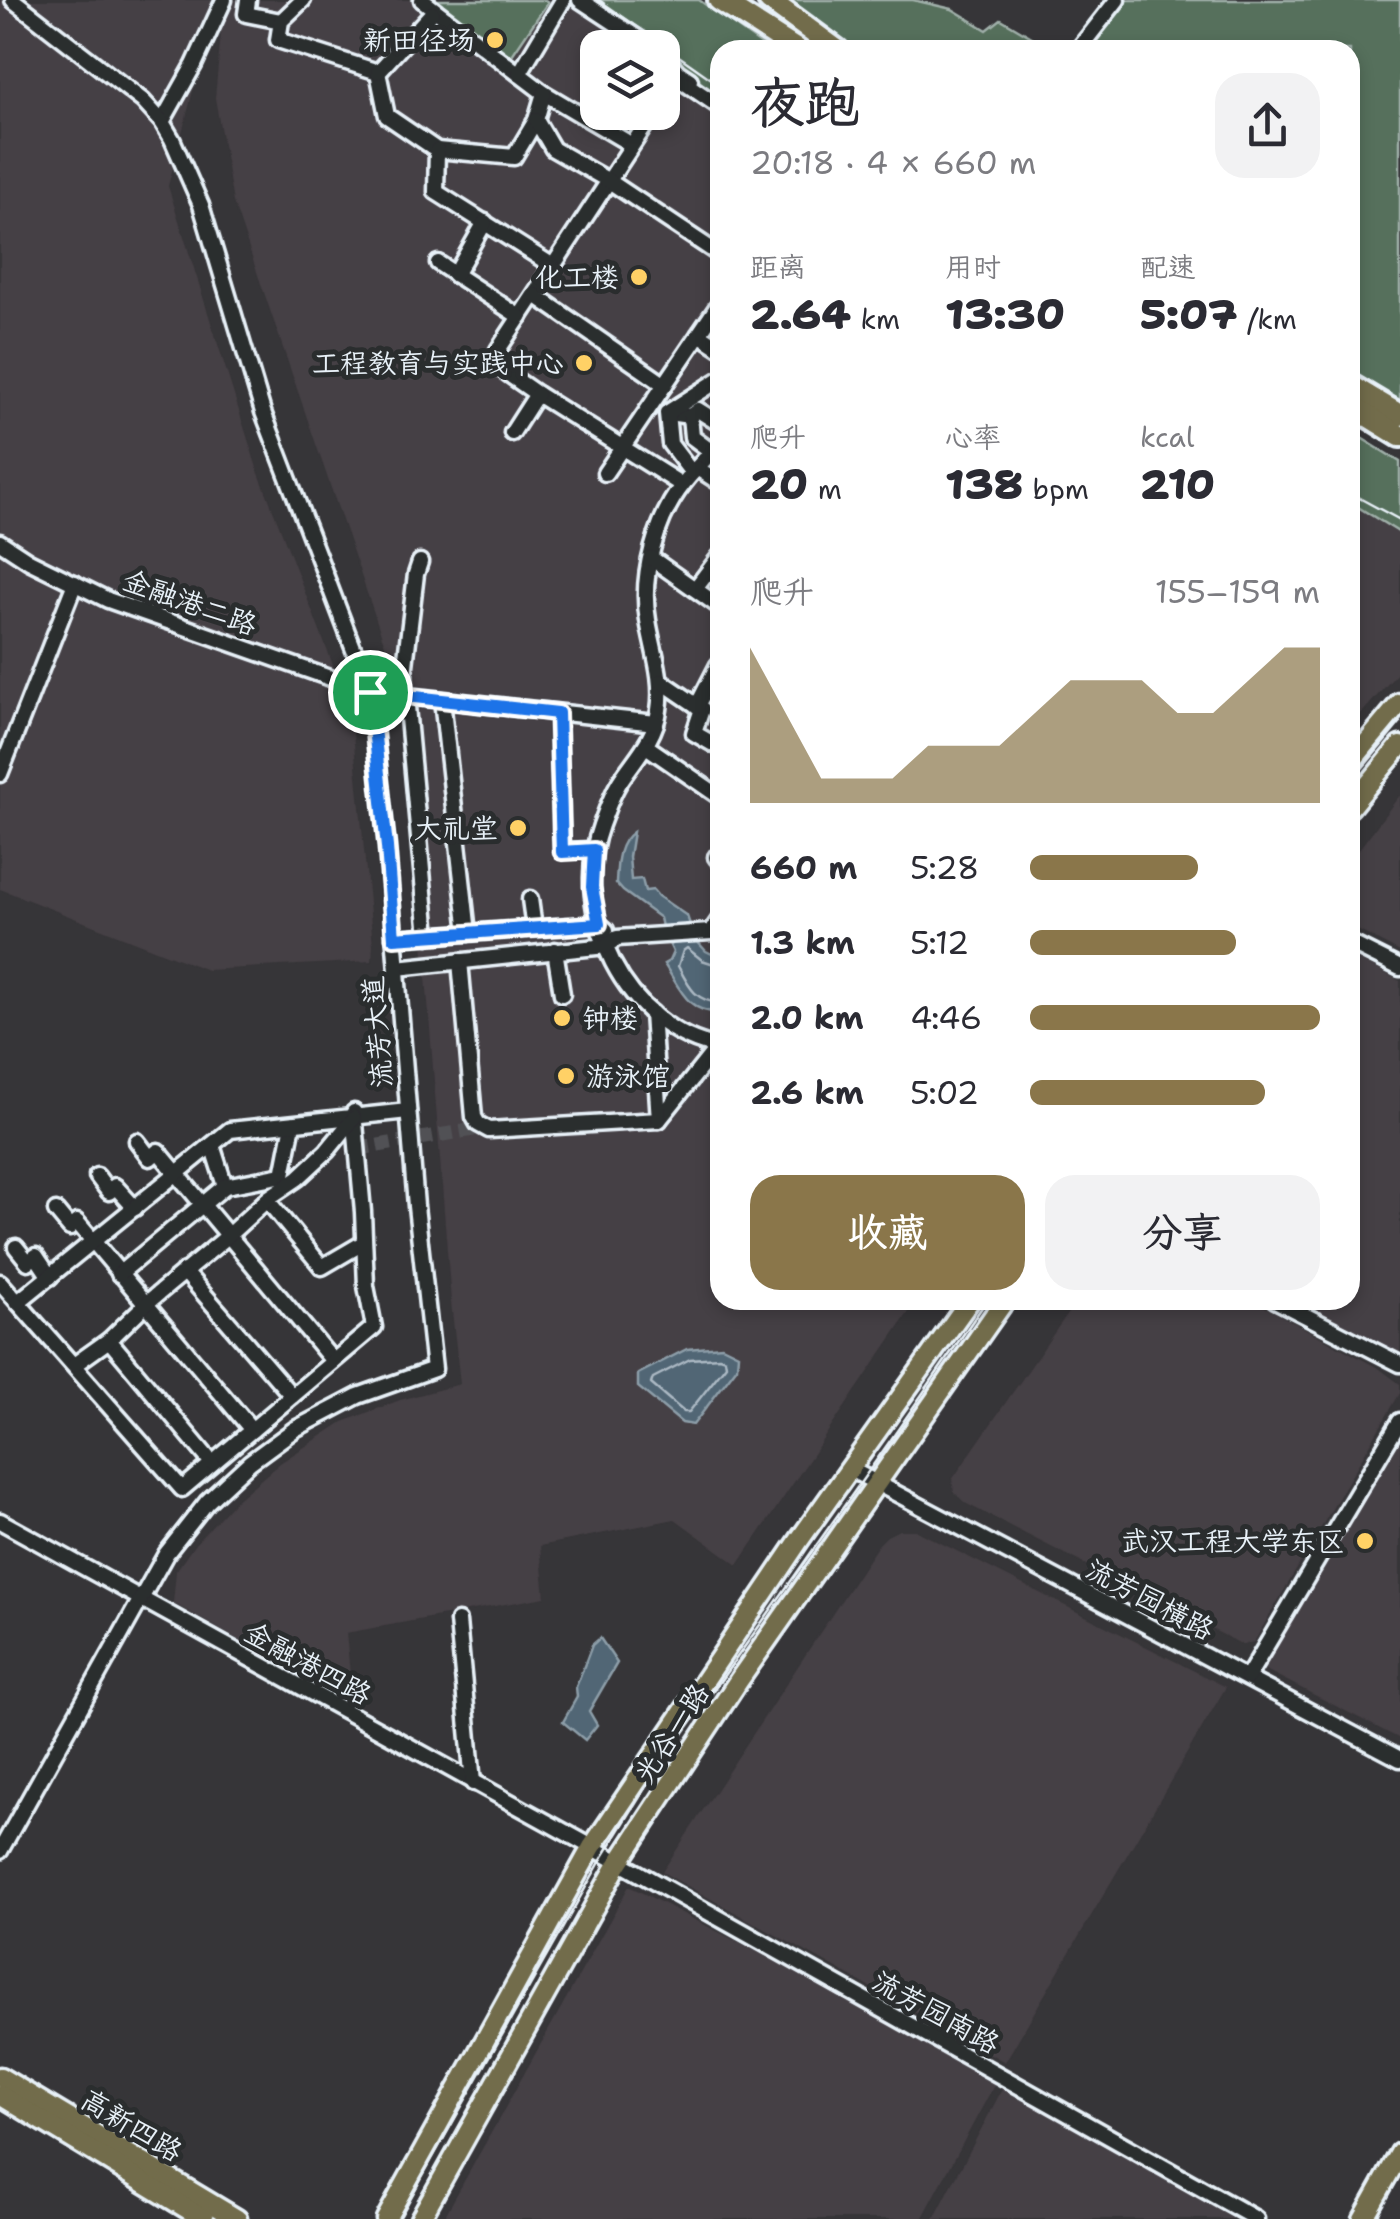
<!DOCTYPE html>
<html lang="zh">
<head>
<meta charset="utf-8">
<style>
  body { margin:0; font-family:"Shantell Sans","LXGW WenKai TC",sans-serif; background:#f2f2f3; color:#2b2b33; height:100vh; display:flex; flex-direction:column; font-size:38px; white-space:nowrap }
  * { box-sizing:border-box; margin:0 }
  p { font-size:32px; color:#7c7c81 }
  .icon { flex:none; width:55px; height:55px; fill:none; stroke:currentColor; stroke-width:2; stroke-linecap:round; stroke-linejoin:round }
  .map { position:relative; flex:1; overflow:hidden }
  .sheet { position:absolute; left:710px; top:40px; width:650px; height:1270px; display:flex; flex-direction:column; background:#fff; border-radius:30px; box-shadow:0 5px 15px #0003 }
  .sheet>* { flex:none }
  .buttons { position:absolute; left:580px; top:30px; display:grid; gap:20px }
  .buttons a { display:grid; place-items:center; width:100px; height:100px; border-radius:20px; background:#fff; box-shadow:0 5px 15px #0003; font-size:50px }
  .pin { position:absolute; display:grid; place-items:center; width:85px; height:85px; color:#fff; margin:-42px; border:5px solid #fff; border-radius:50%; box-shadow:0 2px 10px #0007 }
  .round { display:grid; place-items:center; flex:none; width:105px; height:105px; border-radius:30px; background:#f2f2f3 }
  .headline { display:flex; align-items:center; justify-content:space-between; height:170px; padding:0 40px }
  h1 { font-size:55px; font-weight:800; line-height:75px }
  .figures { display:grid; grid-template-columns:repeat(3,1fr); gap:15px; height:170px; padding:10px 40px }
  .figures div { display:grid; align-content:center }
  .figures b { font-size:42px; font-weight:800 }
  .figures small { font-size:28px; font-weight:400 }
  .figures p { font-size:28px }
  .chart { height:280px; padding:20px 40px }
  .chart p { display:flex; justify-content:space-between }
  .chart svg { width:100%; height:180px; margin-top:10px; fill:#8a764a; opacity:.7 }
  .button { display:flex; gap:20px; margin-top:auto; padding:20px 40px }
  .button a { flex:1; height:115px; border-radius:30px; background:#8a764a; color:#fff; font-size:40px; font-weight:800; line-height:115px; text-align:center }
  .button a+a { background:#f2f2f3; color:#2b2b33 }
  ul { padding:0 40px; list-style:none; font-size:32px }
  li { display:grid; grid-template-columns:160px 120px 1fr; align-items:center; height:75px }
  li i { height:25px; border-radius:12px; background:#8a764a }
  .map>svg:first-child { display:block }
  .built { fill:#453f44 }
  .green { fill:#576f5c; stroke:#a0b0aa; stroke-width:2.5 }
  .water { fill:#516675; stroke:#8d9ea9; stroke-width:2.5 }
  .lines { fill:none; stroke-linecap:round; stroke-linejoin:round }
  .shore { stroke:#acb9c4; stroke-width:2.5 }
  .minor-tunnel { stroke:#515155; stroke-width:14; stroke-dasharray:14 7; stroke-linecap:butt }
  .minor-casing { stroke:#e8f1f8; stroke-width:21 }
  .major-casing { stroke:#e8f1f8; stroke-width:25 }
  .highway-casing { stroke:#e8f1f8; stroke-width:28 }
  .minor { stroke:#2a2d2e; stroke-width:14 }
  .major { stroke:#726c4b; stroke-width:18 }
  .highway { stroke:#726c4b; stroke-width:20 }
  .tram { stroke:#e8f1f8; stroke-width:2.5 }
  .route-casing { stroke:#fff; stroke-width:20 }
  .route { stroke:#1a73e8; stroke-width:12 }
  .poi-dot { fill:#ffd166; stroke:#2a2d2e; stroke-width:4 }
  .labels { text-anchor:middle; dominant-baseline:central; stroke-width:10; stroke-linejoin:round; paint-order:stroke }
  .poi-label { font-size:28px; fill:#e8f1f8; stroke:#2a2d2e; text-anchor:end }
  .street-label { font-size:28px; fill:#e8f1f8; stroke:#2a2d2e }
</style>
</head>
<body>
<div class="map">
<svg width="1400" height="2219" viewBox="0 0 1400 2219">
  <rect width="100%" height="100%" fill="#363538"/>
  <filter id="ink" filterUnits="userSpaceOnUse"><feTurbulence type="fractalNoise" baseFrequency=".01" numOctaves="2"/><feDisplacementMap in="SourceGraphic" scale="20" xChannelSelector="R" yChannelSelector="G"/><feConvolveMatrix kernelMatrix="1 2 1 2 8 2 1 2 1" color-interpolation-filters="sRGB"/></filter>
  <g filter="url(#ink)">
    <g class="built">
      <path d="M0 0H217L168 186 257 468 351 712 373 945 372 961 207 970 0 889Z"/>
      <path d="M224 0H574L646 47 598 48V112H662L663 59 720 97V1300H917L738 1565 675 1519 540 1546 545 1597 346 1633 353 1704 173 1603 176 1571 195 1544 233 1503 280 1463 343 1422 400 1400 460 1384 451 1302 426 977 401 692 233 202 215 98Z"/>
      <path d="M1350 502 1400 533V670L1361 714 1350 730Z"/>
      <path d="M1400 795V952L1350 926V861Z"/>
      <path d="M1350 955 1400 981V1355L1295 1300H1350Z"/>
      <path d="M1077 1300H1252L1380 1369 1400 1384V1393L1254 1642 1243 1645 965 1503 954 1492 952 1480Z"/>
      <path d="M1400 1417V1739L1258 1666Z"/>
      <path d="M899 1530H915L1226 1687 1005 2062 662 1872 878 1545 887 1536Z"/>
      <path d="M629 1886 999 2076 922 2219H443Z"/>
      <path d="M1007 2080 1233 2219H934Z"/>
    </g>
    <g class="green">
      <path d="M414 0H545L548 2 504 67Z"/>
      <path d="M574 0H699L769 50H720V97L663 59 662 48 646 47Z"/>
      <path d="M785 0H913L952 9 987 30 1001 19 1054 50H857Z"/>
      <path d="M1123 0H1400V405L1350 375V50H1087Z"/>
      <path d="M1350 431 1400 462V533L1350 502Z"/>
    </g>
    <g class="water">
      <path d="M633 832 629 857 631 880 642 879 645 891 653 890 658 896 687 916 695 939 706 951 720 958V1012C688 1014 680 988 664 964L669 961 673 952 663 931 660 918 623 891 616 883C617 865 617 843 633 832Z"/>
      <path d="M722 1346 738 1354 737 1367 693 1425 682 1423 638 1387V1374L687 1349Z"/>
      <path d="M600 1638 617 1663 589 1711 597 1725 585 1740 563 1722 577 1697 576 1687 592 1645Z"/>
    </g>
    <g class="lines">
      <g class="shore">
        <path d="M720 966 702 960 687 948 683 951 678 966C689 987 695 1001 720 1003"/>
        <path d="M719 1357 725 1359 726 1365 689 1412H684L651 1384 653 1378 690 1359Z"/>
      </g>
      <path class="minor-tunnel" d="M357 1149 483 1128"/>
      <g class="minor-casing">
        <g id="minor">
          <path d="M248 0 246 14 281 21"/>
          <path d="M303 0 281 21 278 40 378 72"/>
          <path d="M422 0 544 93 632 145"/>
          <path d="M580 0 653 48"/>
          <path d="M1078 50 1117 0"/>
          <path d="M662 54 678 72 690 80"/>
          <path d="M378 72 387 116 437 150 514 157 536 120 544 93"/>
          <path d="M378 72 432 13"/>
          <path d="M519 74 563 0"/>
          <path d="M662 99 672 84 679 79 720 107"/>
          <path d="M654 112 498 350 494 364 537 394 682 485"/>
          <path d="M536 120 553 149 609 181 720 255"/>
          <path d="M162 122 194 65 224 0"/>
          <path d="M437 150 436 192 553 266"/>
          <path d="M438 263 520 317"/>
          <path d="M455 275 485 222"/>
          <path d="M535 295 665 385"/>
          <path d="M699 334 720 348"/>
          <path d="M668 413 690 416 698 410 717 422"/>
          <path d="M690 416 692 437 712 452"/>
          <path d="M512 433 537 394"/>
          <path d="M720 443C708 456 695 469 684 483 656 518 640 576 648 620 653 651 664 679 659 710 655 740 634 759 619 783 611 796 606 812 601 825 569 913 625 1030 720 1047"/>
          <path d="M697 468 720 483"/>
          <path d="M605 473 720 303"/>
          <path d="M692 473 670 444 667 413 720 379"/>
          <path d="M0 542 29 561 108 600 370 692 656 723"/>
          <path d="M651 558 720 607"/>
          <path d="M420 562 416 574 404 674 428 936"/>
          <path d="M695 589 720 556"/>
          <path d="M661 681 702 709 694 733 720 748"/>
          <path d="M442 700 468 933"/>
          <path d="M697 706 718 665 720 667"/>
          <path d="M558 713 562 851 594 850"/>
          <path d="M646 746 720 797"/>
          <path d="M0 774 75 583"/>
          <path d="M716 857 720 861"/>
          <path d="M530 899 534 928"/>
          <path d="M394 938 599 924 606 930"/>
          <path d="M1350 943 1400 968"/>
          <path d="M555 950 562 994"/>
          <path d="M460 961 474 1117 478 1124 489 1130 659 1120 718 1046"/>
          <path d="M397 968 606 946 617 938 711 932 720 919"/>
          <path d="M652 1013 659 1120"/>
          <path d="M137 1141 150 1158 158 1151 333 1361"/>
          <path d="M212 1145 225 1186"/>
          <path d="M97 1176 109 1192 115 1186 135 1208"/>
          <path d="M267 1200 322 1267 363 1243"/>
          <path d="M56 1211 70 1228 77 1222 252 1430"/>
          <path d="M16 1247 28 1262 36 1256 50 1277"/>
          <path d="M184 1271 292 1396"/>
          <path d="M119 1274 225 1186 283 1175 293 1124"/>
          <path d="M0 1282 182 1489 374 1327 366 1286 363 1212 354 1112"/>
          <path d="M1275 1300 1400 1364"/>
          <path d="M18 1302 230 1130 408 1111"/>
          <path d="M109 1340 212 1463"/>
          <path d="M74 1365 109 1340 148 1302 222 1241 270 1197 298 1178 327 1151 354 1118"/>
          <path d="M850 1469 1400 1759"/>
          <path d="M0 1521 592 1847 1256 2219"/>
          <path d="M458 1621 473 1783"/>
          <path d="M1247 1678 1400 1421"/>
          <path d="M0 1851 166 1554 207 1502 250 1462 295 1429 358 1396 434 1369 416 1206 387 847 370 692 263 412 201 205 172 139 162 122 143 101 13 0"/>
        </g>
      </g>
      <g class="major-casing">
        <g id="major">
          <path d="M1350 763 1400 703"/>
          <path d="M1350 807 1400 746"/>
          <path d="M0 2077 237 2219"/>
          <path d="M0 2095 204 2219"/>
          <path d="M386 2219 592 1847 800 1539 970 1300"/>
          <path d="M420 2219 618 1864 739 1680 1005 1300"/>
          <path d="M1363 2219 1400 2153"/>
        </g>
      </g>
      <g class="highway-casing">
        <g id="highway">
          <path d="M719 0 797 50"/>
          <path d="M769 0 837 50"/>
          <path d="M1350 385 1400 415"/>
          <path d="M1350 405 1400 436"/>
        </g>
      </g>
      <use href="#minor" class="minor"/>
      <use href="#major" class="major"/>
      <use href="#highway" class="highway"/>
      <g class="tram">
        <path d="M599 0 720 85"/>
        <path d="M1350 493 1400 520"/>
        <path d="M1350 783 1400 723"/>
        <path d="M398 2219 604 1855 651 1779 890 1441 987 1300"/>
      </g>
    </g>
  </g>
  <g class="lines" filter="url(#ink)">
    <g class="route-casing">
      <path id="route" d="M370 692 558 713 562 852 594 850 592 887 599 924 394 938 387 847Z"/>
    </g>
    <use href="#route" class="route"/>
  </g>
  <g class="poi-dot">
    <circle cx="495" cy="40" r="10"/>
    <circle cx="639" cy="277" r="10"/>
    <circle cx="584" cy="363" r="10"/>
    <circle cx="518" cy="828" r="10"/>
    <circle cx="562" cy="1018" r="10"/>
    <circle cx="566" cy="1076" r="10"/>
    <circle cx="1365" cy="1541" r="10"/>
  </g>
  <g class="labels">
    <g class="poi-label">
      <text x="475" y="40">新田径场</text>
      <text x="619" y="277">化工楼</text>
      <text x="564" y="363">工程教育与实践中心</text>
      <text x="498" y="828">大礼堂</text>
      <text x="582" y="1018" text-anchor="start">钟楼</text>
      <text x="586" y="1076" text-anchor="start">游泳馆</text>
      <text x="1345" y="1541">武汉工程大学东区</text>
    </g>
    <g class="street-label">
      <text transform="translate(190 602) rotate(20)">金融港二路</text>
      <text transform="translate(377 1032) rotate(-95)">流芳大道</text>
      <text transform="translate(1150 1599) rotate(28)">流芳园横路</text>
      <text transform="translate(308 1663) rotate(29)">金融港四路</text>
      <text transform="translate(671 1733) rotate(-57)">光谷一路</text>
      <text transform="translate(936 2012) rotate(29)">流芳园南路</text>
      <text transform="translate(132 2125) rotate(31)">高新四路</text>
    </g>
  </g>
</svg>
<div class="buttons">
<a><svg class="icon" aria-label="layers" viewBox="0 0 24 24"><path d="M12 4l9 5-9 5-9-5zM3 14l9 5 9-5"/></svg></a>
</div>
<div class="pin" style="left:370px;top:692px;background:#1e9e55"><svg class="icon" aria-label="arrive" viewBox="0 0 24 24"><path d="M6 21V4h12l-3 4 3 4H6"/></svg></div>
<section class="sheet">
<div class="headline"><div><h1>夜跑</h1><p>20:18 · 4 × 660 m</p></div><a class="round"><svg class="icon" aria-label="share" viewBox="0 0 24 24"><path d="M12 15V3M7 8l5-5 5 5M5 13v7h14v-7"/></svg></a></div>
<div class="figures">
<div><p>距离</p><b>2.64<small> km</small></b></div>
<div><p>用时</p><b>13:30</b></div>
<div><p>配速</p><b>5:07<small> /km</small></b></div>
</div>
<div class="figures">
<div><p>爬升</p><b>20<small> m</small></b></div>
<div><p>心率</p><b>138<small> bpm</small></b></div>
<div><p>kcal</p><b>210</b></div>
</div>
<div class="chart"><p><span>爬升</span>155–159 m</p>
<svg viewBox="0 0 160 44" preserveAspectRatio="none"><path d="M0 44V6L10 22L20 38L30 38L40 38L50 30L60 30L70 30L80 22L90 14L100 14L110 14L120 22L130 22L140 14L150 6L160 6V44z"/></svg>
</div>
<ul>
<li><b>660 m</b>5:28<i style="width:58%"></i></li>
<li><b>1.3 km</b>5:12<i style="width:71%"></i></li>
<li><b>2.0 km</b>4:46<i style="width:100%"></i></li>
<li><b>2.6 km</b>5:02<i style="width:81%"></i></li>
</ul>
<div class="button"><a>收藏</a><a>分享</a></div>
</section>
</div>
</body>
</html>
